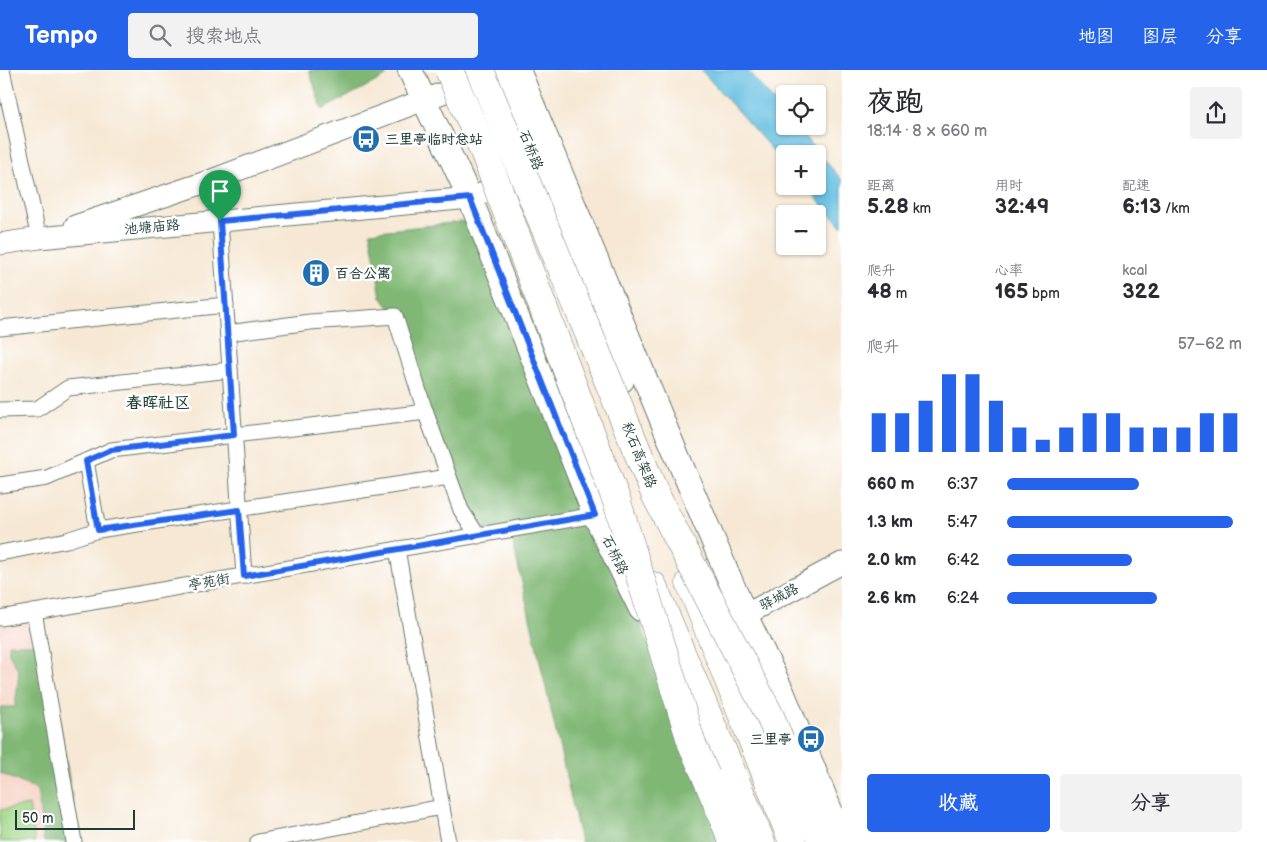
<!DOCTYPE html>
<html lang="zh">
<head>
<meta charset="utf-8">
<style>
  body { margin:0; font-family:"Balsamiq Sans","LXGW WenKai TC",sans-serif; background:#f2f2f3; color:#2b2b33; height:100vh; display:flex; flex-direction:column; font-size:19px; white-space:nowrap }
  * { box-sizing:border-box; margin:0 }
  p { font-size:16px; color:#7c7c81 }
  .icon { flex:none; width:28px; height:28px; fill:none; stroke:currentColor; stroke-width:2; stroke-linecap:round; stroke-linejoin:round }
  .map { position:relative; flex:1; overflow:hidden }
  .side { display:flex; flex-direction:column; background:#fff; width:425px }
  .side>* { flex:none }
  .fabs { position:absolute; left:776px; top:15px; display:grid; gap:10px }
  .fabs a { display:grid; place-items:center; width:50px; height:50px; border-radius:5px; background:#fff; box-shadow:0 1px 4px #0004; font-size:25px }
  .scale { position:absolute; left:15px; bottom:12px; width:120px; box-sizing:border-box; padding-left:5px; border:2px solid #1f3d34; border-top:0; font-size:14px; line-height:18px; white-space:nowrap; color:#1f3d34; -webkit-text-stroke:4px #fff; paint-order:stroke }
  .pin { position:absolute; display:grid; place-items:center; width:42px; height:42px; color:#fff; margin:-51px -21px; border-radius:50% 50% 50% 0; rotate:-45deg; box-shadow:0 0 5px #0007 }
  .pin .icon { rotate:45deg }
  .round { display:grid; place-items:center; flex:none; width:52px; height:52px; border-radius:5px; background:#f2f2f3 }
  .head { display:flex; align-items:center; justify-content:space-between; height:85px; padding:0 25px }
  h1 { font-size:28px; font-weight:800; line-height:38px }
  .stats { display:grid; grid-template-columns:repeat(3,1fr); gap:8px; height:85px; padding:5px 25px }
  .stats div { display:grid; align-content:center }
  .stats b { font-size:21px; font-weight:800 }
  .stats small { font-size:14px; font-weight:400 }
  .stats p { font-size:14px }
  .chart { height:140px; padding:10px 25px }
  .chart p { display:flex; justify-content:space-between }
  .chart svg { width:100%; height:90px; margin-top:5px; stroke:#2563eb; stroke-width:6 }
  .button { display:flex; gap:10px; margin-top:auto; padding:10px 25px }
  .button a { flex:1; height:58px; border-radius:5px; background:#2563eb; color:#fff; font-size:20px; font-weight:800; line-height:58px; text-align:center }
  .button a+a { background:#f2f2f3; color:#2b2b33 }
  ul { padding:0 25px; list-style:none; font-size:16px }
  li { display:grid; grid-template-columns:80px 60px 1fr; align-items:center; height:38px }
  li i { height:12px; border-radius:6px; background:#2563eb }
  header { display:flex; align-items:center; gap:30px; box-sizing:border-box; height:70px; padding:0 25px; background:#2563eb; color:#fff }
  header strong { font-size:24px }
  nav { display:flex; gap:28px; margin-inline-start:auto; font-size:18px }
  .search { width:350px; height:45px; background:#f2f2f3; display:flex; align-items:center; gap:12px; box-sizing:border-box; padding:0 18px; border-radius:5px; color:#7c7c81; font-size:19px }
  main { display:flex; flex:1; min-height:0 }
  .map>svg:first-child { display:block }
  .built { fill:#f6d2c3 }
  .green { fill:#a0d687; stroke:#608a5e }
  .forest { fill:#80b774; stroke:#507a54 }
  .water { fill:#62bde0; stroke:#407d8a }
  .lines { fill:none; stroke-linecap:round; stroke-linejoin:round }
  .street-casing { stroke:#6a796c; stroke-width:17 }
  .secondary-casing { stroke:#6a796c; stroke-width:23 }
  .primary-casing { stroke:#6a796c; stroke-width:26 }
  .highway-casing { stroke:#6a796c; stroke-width:29 }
  .street { stroke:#fff; stroke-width:15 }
  .secondary { stroke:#fff; stroke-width:21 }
  .primary { stroke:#fff; stroke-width:24 }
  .highway { stroke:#fff; stroke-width:28 }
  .highway-bridge-casing { stroke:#6a796c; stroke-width:29; stroke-linecap:butt }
  .highway-bridge { stroke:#fff; stroke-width:28 }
  .route-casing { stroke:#fff; stroke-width:10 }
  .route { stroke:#2563eb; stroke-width:6 }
  .labels { text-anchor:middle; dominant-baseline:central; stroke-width:5; stroke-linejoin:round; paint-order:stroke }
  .poi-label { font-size:14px; font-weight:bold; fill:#1f3d34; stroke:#fff; text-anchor:start }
  .street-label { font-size:14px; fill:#1f3d34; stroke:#fff }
  .quarter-label { font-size:16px; font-weight:bold; fill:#1f3d34; stroke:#fff }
</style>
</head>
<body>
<header>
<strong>Tempo</strong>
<div class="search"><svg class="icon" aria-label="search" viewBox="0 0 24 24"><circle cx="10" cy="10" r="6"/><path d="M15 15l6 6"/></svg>搜索地点</div>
<nav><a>地图</a><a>图层</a><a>分享</a></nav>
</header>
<main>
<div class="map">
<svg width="842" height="772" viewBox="0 0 842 772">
  <rect width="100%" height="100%" fill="#fff"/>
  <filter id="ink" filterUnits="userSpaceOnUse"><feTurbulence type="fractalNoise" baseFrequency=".02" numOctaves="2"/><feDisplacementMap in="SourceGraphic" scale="10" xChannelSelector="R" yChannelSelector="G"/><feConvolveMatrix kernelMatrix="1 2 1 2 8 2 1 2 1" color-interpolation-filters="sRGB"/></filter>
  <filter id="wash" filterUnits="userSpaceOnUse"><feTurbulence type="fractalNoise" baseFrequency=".0096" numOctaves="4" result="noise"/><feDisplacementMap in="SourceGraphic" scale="20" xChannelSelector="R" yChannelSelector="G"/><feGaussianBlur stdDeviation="1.12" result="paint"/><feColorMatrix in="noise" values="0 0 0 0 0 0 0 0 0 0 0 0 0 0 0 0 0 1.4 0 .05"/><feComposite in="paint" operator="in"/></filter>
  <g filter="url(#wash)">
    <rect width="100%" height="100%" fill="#f6e8d4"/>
    <path class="built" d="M34 542 74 772H0V548Z"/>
    <path class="green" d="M29 735 35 772H0V740Z"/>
    <g class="forest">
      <path d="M309 0H384L386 6 322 40Z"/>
      <path d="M478 150 728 772H581L510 460 478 466 395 246 381 227 370 162Z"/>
      <path d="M9 574H46L80 772H44L37 720 0 703V637H15L19 602 9 583Z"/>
    </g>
    <path class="water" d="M701 0H747L785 44V56H795L842 110V157L805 116H818V84H785V94Z"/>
  </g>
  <g filter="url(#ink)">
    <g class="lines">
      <g class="street-casing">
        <g id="street">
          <path d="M2 0 39 168"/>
          <path d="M209 111 220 151 244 506"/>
          <path d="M0 258 226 235"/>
          <path d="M228 263 310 252 395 246 424 338 461 440 478 466"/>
          <path d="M0 340 37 339 68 318 230 300"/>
          <path d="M86 391 98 460"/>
          <path d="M0 415 47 408 111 380 426 342"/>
          <path d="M397 479 448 772"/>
          <path d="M0 483 67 470 98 460 449 407"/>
          <path d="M34 542 74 772"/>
          <path d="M0 548 595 445"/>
          <path d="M258 772 442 737"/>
        </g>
      </g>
      <g class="secondary-casing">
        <g id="secondary">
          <path d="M75 156 209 111 469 13"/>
          <path d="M0 174 39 168 470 128 512 112"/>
          <path d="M733 558 745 545 842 493"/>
        </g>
      </g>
      <g class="primary-casing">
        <g id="primary">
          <path d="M410 0 470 128 595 445 641 539"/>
          <path d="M499 0 622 310"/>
          <path d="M518 0 669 367 745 545 783 624 842 770"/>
        </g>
      </g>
      <g class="highway-casing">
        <g id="highway">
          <path d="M690 513 793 772"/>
          <path d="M653 516 761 772"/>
          <path d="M780 671 823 772"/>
          <path d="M706 706 733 772"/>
        </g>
      </g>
      <use href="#street" class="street"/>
      <use href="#secondary" class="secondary"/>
      <use href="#primary" class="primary"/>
      <use href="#highway" class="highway"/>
      <g class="highway-bridge-casing">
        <g id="highway-bridge">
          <path d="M449 0 485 84 617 432 692 674 706 706"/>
          <path d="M480 0 655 424 770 646 780 671"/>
        </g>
      </g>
      <use href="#highway-bridge" class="highway-bridge"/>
    </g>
  </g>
  <g class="lines" filter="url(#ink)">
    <g class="route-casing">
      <path id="route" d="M470 128 595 445 244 506 239 440 98 460 86 391 111 380 234 365 220 151Z"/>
    </g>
    <use href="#route" class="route"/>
  </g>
  <defs>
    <g id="bus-disc" transform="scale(1.4375)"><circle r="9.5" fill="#1f6fb2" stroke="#fff"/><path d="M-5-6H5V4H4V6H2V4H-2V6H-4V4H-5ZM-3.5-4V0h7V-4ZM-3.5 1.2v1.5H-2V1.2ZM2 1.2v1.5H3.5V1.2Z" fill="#fff"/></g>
    <g id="building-disc" transform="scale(1.4375)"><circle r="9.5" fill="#1f6fb2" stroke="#fff"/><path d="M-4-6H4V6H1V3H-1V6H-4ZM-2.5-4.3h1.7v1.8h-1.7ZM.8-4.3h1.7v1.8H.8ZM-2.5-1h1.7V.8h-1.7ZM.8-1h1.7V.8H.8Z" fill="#fff"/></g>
  </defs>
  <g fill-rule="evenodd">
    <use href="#bus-disc" x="366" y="69"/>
    <use href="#building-disc" x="316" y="203"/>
    <use href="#bus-disc" x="811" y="669"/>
  </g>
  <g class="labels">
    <g class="poi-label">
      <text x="385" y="69">三里亭临时总站</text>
      <text x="335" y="203">百合公寓</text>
      <text x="792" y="669" text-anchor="end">三里亭</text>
    </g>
    <g class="street-label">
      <text transform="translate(531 80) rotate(68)">石桥路</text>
      <text transform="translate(152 157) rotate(-5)">池塘庙路</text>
      <text transform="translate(639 385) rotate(68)">秋石高架路</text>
      <text transform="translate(615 485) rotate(64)">石桥路</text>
      <text transform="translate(209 512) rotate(-10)">亭苑街</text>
      <text transform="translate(779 527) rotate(-28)">驿城路</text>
    </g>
    <g class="quarter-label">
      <text x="158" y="333">春晖社区</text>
    </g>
  </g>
</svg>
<div class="fabs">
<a><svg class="icon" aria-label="locate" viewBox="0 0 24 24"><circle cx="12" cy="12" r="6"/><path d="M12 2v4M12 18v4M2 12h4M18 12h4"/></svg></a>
<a>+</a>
<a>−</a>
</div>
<div class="scale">50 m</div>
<div class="pin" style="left:220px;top:151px;background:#1e9e55"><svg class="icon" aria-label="arrive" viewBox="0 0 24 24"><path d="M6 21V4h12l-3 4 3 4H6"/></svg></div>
</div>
<section class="side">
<div class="head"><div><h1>夜跑</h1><p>18:14 · 8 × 660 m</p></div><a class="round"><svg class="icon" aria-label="share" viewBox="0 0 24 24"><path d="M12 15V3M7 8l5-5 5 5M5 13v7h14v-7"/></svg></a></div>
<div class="stats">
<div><p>距离</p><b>5.28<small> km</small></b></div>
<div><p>用时</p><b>32:49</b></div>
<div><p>配速</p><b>6:13<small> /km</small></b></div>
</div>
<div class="stats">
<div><p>爬升</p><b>48<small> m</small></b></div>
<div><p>心率</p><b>165<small> bpm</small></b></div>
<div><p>kcal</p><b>322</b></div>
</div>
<div class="chart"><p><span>爬升</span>57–62 m</p>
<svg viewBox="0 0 160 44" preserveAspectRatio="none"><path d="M5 44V25M15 44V25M25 44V19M35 44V6M45 44V6M55 44V19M65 44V32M75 44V38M85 44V32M95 44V25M105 44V25M115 44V32M125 44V32M135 44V32M145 44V25M155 44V25"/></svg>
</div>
<ul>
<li><b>660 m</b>6:37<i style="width:56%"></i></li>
<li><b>1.3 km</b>5:47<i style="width:96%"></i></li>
<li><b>2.0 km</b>6:42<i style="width:53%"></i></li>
<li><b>2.6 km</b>6:24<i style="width:64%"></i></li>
</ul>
<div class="button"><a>收藏</a><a>分享</a></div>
</section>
</main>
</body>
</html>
